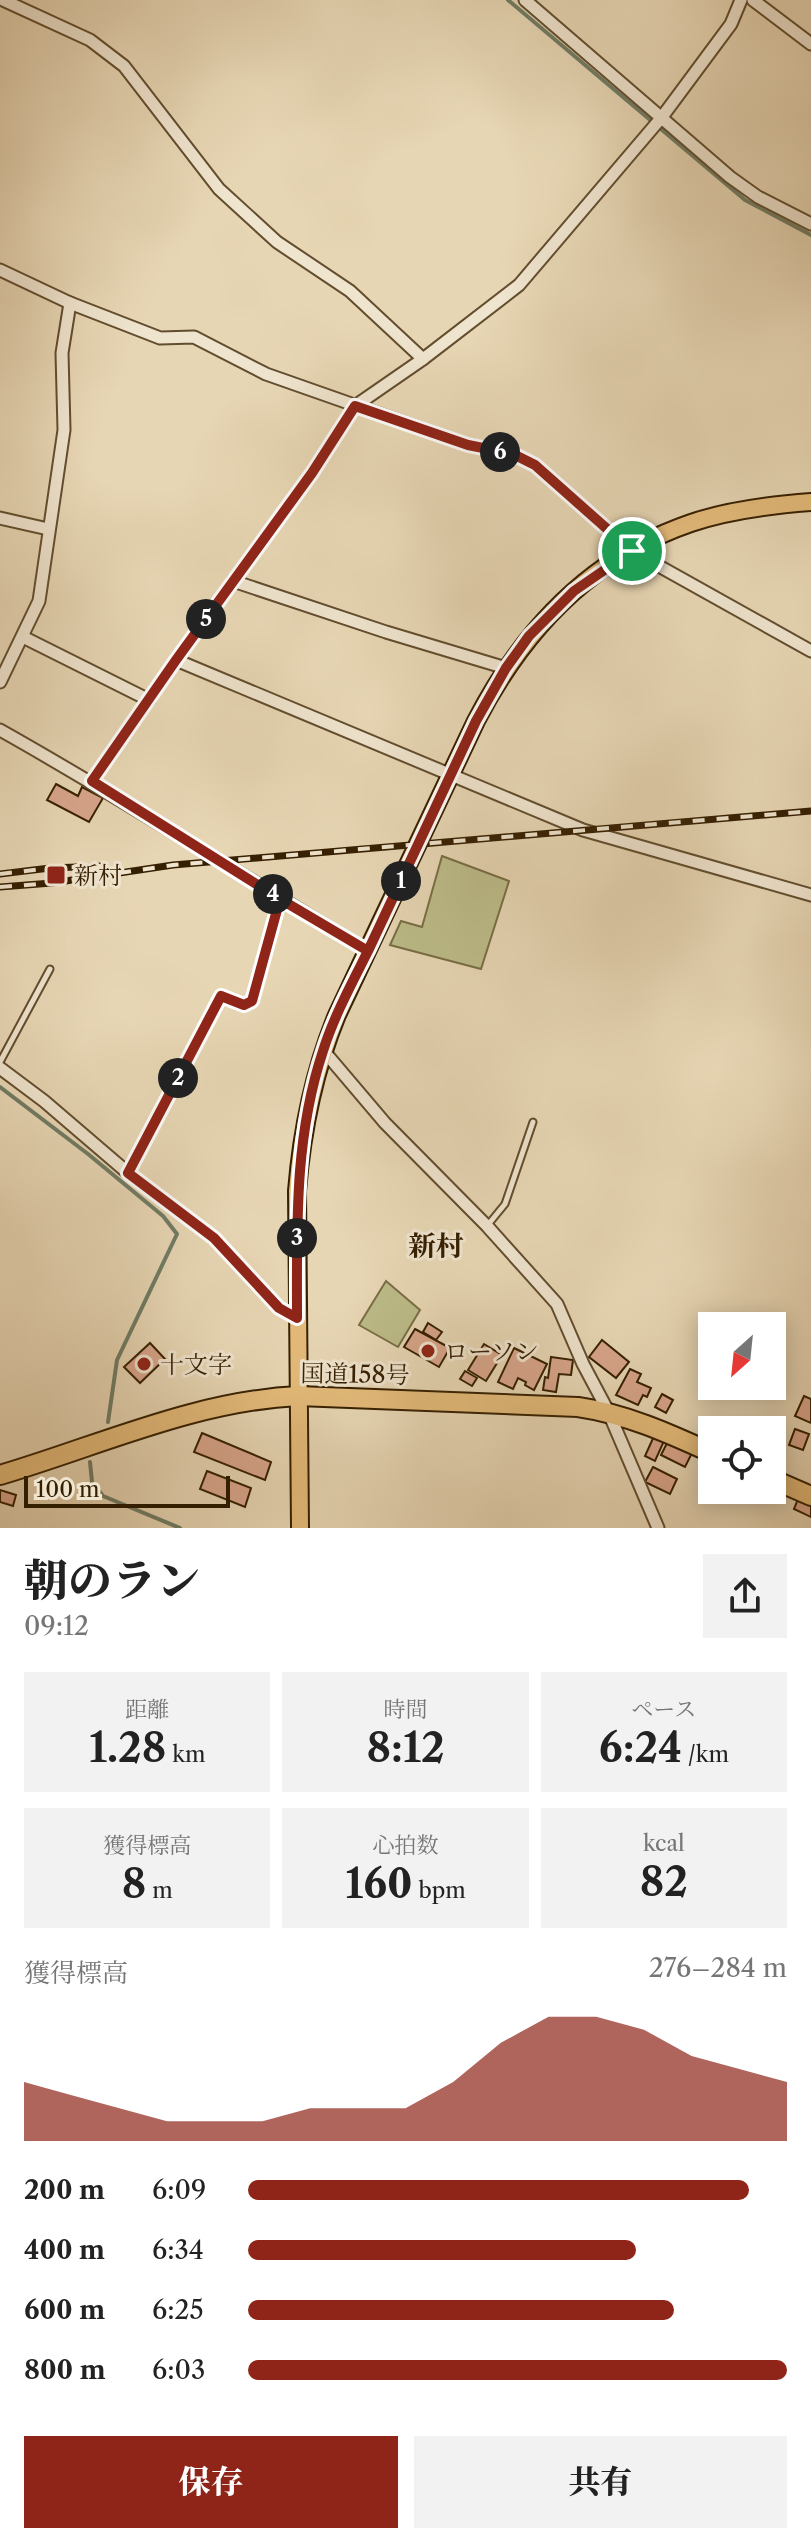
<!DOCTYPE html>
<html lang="ja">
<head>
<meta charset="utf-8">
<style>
  body { margin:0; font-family:"Libre Caslon Text","Noto Serif JP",serif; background:#f2f2f2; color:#222; height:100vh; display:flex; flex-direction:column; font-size:30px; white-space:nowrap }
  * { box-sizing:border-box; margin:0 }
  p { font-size:26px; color:#767676 }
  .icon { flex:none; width:44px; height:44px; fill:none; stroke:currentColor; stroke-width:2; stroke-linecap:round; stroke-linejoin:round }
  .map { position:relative; height:1528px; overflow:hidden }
  .side { display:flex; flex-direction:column; background:#fff; flex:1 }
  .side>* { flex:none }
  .needle { width:52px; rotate:207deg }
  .fabs { position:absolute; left:698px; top:1312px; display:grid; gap:16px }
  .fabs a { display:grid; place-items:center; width:88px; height:88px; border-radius:0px; background:#fff; box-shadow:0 4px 20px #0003; font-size:40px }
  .scale { position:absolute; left:24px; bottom:20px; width:206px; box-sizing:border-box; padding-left:8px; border:4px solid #351f01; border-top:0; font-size:22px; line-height:28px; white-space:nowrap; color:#351f01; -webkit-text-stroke:6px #efe4ce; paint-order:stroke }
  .pin { position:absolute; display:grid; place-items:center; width:68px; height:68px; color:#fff; margin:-34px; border:4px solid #fff; border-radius:50%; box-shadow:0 2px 8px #0007 }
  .km { position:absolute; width:40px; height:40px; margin:-20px; border-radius:50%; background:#222; color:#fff; font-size:22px; line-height:40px; text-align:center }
  .round { display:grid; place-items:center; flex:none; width:84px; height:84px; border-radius:0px; background:#f2f2f2 }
  .overview { display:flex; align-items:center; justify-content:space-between; height:136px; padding:0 24px }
  h1 { font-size:44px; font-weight:800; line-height:60px }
  .figures { display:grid; grid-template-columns:repeat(3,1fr); gap:12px; height:136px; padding:8px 24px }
  .figures div { display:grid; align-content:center; border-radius:0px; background:#f2f2f2; text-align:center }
  .figures b { font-size:40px; font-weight:800 }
  .figures small { font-size:22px; font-weight:400 }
  .figures p { font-size:22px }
  .chart { height:224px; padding:16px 24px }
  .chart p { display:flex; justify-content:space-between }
  .chart svg { width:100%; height:144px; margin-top:8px; fill:#8f2418; opacity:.7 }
  .primary-button { display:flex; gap:16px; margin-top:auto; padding:16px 24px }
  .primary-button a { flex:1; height:92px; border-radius:0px; background:#8f2418; color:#fff; font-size:32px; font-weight:800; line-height:92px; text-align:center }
  .primary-button a+a { background:#f2f2f2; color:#222 }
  ul { padding:0 24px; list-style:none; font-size:26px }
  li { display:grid; grid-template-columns:128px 96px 1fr; align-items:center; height:60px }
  li i { height:20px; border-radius:10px; background:#8f2418 }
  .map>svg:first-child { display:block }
  .green { fill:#bcbc89; stroke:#786e45; stroke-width:2 }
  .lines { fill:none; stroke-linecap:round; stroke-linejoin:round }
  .stream { stroke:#707c65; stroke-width:4 }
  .building { fill:#d8a58b; stroke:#351f01; stroke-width:2 }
  .service-casing { stroke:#624d2e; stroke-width:9 }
  .minor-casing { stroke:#624d2e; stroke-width:15 }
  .primary-casing { stroke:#351f01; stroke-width:20 }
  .trunk-casing { stroke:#351f01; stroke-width:22 }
  .service { stroke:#efe4ce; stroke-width:5 }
  .minor { stroke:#efe4ce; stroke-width:11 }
  .primary { stroke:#e4bb7a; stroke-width:16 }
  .trunk { stroke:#e4bb7a; stroke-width:18 }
  .rail-casing { stroke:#351f01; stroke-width:7 }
  .rail { stroke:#efe4ce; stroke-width:4; stroke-dasharray:12; stroke-linecap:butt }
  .route-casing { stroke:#fff; stroke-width:16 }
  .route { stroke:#8f2418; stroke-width:10 }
  .poi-dot { fill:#8f2418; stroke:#efe4ce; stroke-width:3 }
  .labels { text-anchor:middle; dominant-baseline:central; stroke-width:6; stroke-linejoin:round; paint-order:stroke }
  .poi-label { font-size:24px; fill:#351f01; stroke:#efe4ce; text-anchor:start }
  .street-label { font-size:24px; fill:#351f01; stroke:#efe4ce }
  .quarter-label { font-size:28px; font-weight:bold; fill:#351f01; stroke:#efe4ce }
</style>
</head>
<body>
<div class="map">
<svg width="811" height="1528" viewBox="0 0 811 1528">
  <rect width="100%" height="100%" fill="#e7d6b4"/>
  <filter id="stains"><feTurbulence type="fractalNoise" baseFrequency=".0025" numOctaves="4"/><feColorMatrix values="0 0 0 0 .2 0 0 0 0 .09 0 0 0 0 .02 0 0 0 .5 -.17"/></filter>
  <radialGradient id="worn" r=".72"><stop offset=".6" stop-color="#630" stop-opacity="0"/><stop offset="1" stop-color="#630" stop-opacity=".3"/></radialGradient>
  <g class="green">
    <path d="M442 856 509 881 481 969 390 945 401 921 422 927Z"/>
    <path d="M386 1281 420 1310 398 1347 359 1325Z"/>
  </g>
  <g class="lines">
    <g class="stream">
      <path d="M508 0 745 200 811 235"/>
      <path d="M0 1087 88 1154 163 1216 177 1234 117 1360 108 1422"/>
      <path d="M90 1462 92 1482 103 1496 180 1528"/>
    </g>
  </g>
  <g class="building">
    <path d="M56 784 78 796 82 787 103 798 89 822 47 800Z"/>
    <path d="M428 1323 442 1332 436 1340 423 1332Z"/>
    <path d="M415 1329 450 1348 439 1367 404 1347Z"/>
    <path d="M602 1340 629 1362 616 1378 589 1357Z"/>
    <path d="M150 1343 165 1359 140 1383 124 1367Z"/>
    <path d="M484 1344 502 1355 486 1381 468 1370Z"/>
    <path d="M514 1348 547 1364 534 1390 525 1385 526 1382 518 1378 513 1389 498 1382Z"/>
    <path d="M551 1357 573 1360 571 1375 559 1374 556 1392 543 1390 545 1377 548 1378Z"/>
    <path d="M630 1369 641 1374 637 1382 651 1388 647 1397 643 1395 638 1405 616 1395Z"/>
    <path d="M465 1371 477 1378 472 1386 460 1379Z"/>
    <path d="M662 1394 673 1400 666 1413 655 1407Z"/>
    <path d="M804 1396 811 1399V1423L795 1416Z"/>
    <path d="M795 1429 809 1434 803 1450 789 1445Z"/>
    <path d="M202 1433 271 1462 265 1480 194 1452Z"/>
    <path d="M654 1436 664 1441 655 1461 645 1456Z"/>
    <path d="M668 1441 692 1453 685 1467 661 1455Z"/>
    <path d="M653 1467 677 1479 670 1494 645 1482Z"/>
    <path d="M207 1471 251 1488 245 1507 200 1489Z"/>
    <path d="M0 1490 16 1495 13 1506 0 1502Z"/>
    <path d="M798 1499 811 1505V1517L794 1509Z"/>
  </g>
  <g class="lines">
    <g class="service-casing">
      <g id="service">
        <path d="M0 1062 50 969"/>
        <path d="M128 1172 221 996 244 1005 252 1001 280 900"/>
        <path d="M487 1226 505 1204 533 1122"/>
      </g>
    </g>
    <g class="minor-casing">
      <g id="minor">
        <path d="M3 0 90 40 124 66 219 189 277 242 350 291 423 359"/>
        <path d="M525 0 730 177 758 197 811 224"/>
        <path d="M753 0 811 44"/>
        <path d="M0 270 70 303 160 338 194 337 266 374 468 445 513 454 535 465 632 551 811 651"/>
        <path d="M0 518 48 529"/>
        <path d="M233 581 386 632 506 668"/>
        <path d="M23 637 149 700"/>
        <path d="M176 660 583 830 811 895"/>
        <path d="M0 682 39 601 64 430 62 353 70 303"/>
        <path d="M0 730C125 800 245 878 368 951"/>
        <path d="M92 781 176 660 312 473 355 406 423 359 519 285 662 117 731 24 741 0"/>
        <path d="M323 1050 385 1123 487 1226 557 1304 583 1364 608 1411 658 1528"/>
        <path d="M0 1068 44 1101 128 1173 214 1238 279 1308 297 1318"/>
      </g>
    </g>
    <g class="primary-casing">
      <path id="primary" d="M300 1528 297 1191C302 1130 314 1071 337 1015L476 721C523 630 592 557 691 523 729 510 771 505 811 502"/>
    </g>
    <g class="trunk-casing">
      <g id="trunk">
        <path d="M0 1475C98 1446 195 1401 298 1396L578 1407C626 1414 668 1433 712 1453"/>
        <path d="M772 1479 811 1496"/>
      </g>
    </g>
    <use href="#service" class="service"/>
    <use href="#minor" class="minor"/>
    <use href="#primary" class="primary"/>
    <use href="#trunk" class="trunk"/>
    <g class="rail-casing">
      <g id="rail">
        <path d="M0 874 50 868 105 866"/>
        <path d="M0 887 52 883 173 865 811 811"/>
      </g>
    </g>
    <use href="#rail" class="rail"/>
  </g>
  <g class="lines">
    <g class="route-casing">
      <path id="route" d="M632 551 574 591 529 636 506 668 476 721 368 951 280 899 252 1001 244 1005 221 996 128 1173 214 1238 279 1308 297 1318C297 1227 294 1138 323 1051 334 1016 352 983 368 951L280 899 92 781 176 660 312 473 355 406 468 445 513 454 535 465 632 551"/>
    </g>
    <use href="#route" class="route"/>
  </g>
  <g class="poi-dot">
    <rect x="46" y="865" width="20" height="20" rx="4"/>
    <circle cx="428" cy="1351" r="8"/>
    <circle cx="144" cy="1364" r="8"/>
  </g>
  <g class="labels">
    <g class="poi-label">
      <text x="74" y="875">新村</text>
      <text x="444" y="1351">ローソン</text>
      <text x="160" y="1364">十文字</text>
    </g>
    <g class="street-label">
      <text transform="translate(355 1374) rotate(1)">国道158号</text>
    </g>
    <g class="quarter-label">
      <text x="436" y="1246">新村</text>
    </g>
  </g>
  <rect width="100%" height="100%" filter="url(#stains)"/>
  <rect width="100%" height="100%" fill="url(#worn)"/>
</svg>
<div class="fabs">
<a><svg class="needle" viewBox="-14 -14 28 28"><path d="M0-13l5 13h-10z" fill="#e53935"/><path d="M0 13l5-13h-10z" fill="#767676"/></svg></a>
<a><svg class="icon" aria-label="locate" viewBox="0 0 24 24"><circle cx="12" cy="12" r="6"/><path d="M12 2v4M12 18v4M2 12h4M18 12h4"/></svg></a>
</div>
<div class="scale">100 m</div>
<div class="pin" style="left:632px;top:551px;background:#1e9e55"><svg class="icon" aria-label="arrive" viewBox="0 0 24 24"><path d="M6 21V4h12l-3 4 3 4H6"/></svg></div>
<b class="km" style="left:401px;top:881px">1</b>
<b class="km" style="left:178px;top:1078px">2</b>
<b class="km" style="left:297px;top:1238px">3</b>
<b class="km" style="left:273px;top:894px">4</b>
<b class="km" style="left:206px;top:619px">5</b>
<b class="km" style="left:500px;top:452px">6</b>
</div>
<section class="side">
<div class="overview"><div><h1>朝のラン</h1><p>09:12</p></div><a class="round"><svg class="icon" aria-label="share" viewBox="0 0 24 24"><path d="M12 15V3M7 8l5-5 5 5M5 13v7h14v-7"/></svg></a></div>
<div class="figures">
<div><p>距離</p><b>1.28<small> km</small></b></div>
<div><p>時間</p><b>8:12</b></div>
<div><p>ペース</p><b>6:24<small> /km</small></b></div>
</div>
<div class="figures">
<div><p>獲得標高</p><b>8<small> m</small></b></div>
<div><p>心拍数</p><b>160<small> bpm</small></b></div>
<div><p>kcal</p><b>82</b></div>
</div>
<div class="chart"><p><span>獲得標高</span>276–284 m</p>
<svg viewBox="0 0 160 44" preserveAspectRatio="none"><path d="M0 44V26L10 30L20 34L30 38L40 38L50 38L60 34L70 34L80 34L90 26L100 14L110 6L120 6L130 10L140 18L150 22L160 26V44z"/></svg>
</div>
<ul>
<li><b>200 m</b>6:09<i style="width:93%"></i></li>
<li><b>400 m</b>6:34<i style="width:72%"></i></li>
<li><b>600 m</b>6:25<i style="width:79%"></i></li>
<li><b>800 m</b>6:03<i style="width:100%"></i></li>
</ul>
<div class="primary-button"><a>保存</a><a>共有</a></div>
</section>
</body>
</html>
